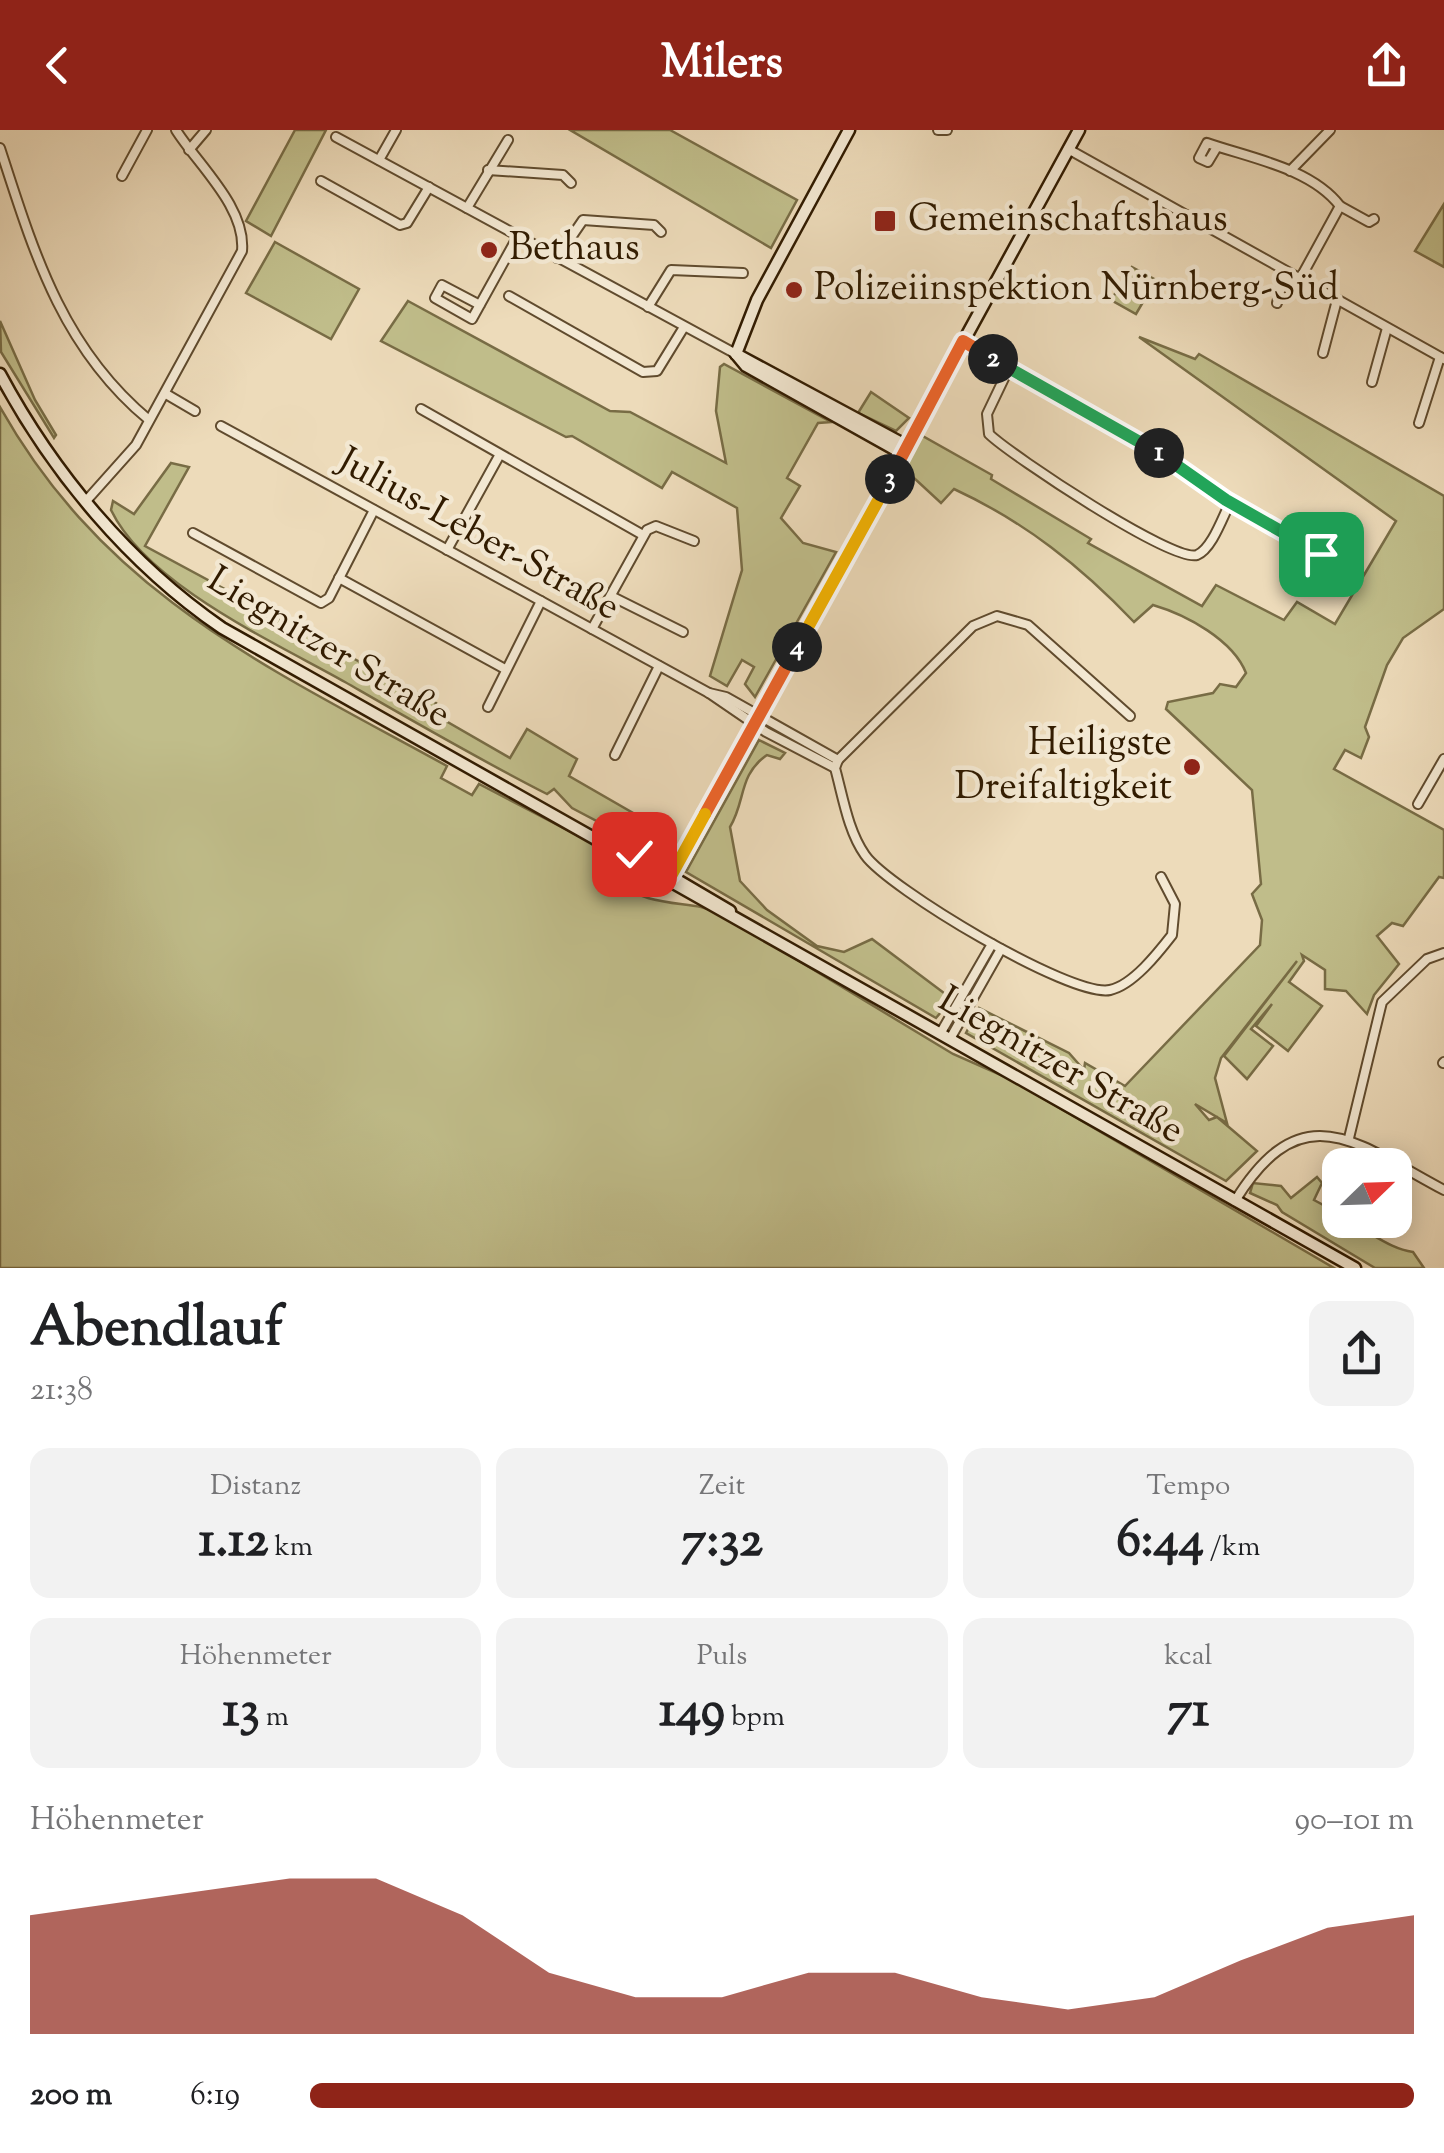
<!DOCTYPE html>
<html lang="de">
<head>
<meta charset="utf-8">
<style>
  body { margin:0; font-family:"Sorts Mill Goudy",serif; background:#f2f2f2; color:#202124; height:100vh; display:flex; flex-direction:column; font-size:38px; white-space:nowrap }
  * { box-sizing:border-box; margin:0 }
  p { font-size:32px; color:#757577 }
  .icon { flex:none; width:55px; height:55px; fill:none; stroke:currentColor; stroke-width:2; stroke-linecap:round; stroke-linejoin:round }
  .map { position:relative; height:1138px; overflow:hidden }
  .sheet { display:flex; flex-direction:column; background:#fff; flex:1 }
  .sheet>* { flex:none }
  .needle { width:65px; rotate:67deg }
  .tools { position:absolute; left:1322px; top:1018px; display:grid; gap:20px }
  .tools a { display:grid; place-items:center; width:90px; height:90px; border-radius:20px; background:#fff; box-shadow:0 5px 25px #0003; font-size:50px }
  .pin { position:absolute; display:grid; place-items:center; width:85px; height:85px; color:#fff; margin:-42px; border-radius:20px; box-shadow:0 5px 15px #0006 }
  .km { position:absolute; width:50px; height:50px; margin:-25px; border-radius:50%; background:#222; color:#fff; font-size:28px; line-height:50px; text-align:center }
  .round { display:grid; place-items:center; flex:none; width:105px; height:105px; border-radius:20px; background:#f2f2f2 }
  .headline { display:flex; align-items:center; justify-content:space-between; height:170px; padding:0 30px }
  h1 { font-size:55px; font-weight:700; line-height:75px }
  .figures { display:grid; grid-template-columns:repeat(3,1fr); gap:15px; height:170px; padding:10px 30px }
  .figures div { display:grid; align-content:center; border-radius:20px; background:#f2f2f2; text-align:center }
  .figures b { font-size:50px; font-weight:700 }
  .figures small { font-size:28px; font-weight:400 }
  .figures p { font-size:28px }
  .chart { height:280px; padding:20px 30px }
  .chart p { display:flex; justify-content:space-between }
  .chart svg { width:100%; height:180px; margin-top:10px; fill:#8f2418; opacity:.7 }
  ul { padding:0 30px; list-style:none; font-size:32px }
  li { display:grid; grid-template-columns:160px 120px 1fr; align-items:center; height:75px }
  li i { height:25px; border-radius:12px; background:#8f2418 }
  header { display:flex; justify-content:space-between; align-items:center; height:130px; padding:0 30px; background:#8f2418; color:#fff; font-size:45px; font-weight:700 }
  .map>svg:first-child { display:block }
  .green { fill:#c0bd8a; stroke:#786c45; stroke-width:2.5 }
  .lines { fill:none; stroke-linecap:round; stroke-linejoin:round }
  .street-casing { stroke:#604b2e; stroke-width:12 }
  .secondary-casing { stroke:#311b00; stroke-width:15 }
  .street { stroke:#f3e8d2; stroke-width:8 }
  .secondary { stroke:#f3e8d2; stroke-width:10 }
  .split-1-casing { stroke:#fff; stroke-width:20 }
  .split-2-casing { stroke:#fff; stroke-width:20 }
  .split-3-casing { stroke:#fff; stroke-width:20 }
  .split-4-casing { stroke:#fff; stroke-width:20 }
  .split-5-casing { stroke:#fff; stroke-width:20 }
  .split-6-casing { stroke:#fff; stroke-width:20 }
  .split-1 { stroke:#22a559; stroke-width:12 }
  .split-2 { stroke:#22a559; stroke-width:12 }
  .split-3 { stroke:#f0652b; stroke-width:12 }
  .split-4 { stroke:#f5b400; stroke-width:12 }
  .split-5 { stroke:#f0652b; stroke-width:12 }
  .split-6 { stroke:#f5b400; stroke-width:12 }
  .poi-dot { fill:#8f2418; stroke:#f3e8d2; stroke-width:4 }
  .labels { text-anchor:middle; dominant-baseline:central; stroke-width:9; stroke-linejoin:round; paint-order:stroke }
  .poi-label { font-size:38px; fill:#311b00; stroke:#f3e8d2; text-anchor:start }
  .street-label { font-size:38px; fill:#311b00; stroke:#f3e8d2 }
</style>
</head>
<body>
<header><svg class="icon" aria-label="back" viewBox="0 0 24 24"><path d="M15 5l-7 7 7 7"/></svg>Milers<svg class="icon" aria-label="share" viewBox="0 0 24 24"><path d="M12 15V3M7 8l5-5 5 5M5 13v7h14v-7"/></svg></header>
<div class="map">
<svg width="1444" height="1138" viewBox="0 0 1444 1138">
  <rect width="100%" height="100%" fill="#eddbba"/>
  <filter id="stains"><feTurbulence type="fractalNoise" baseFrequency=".002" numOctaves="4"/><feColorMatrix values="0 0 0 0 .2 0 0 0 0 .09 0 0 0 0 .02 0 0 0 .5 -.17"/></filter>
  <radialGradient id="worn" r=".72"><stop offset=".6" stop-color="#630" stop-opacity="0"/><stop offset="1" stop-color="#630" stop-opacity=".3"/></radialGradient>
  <g class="green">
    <path d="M295 0H326L271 106 246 91Z"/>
    <path d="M570 0H670L797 70 771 118Z"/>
    <path d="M1444 74V137L1415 121Z"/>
    <path d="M275 112 359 159 331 209 246 163Z"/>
    <path d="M1132 137 1156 150 1136 184 1111 170Z"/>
    <path d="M408 171 610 281 630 282 726 333 716 281 720 237 724 234 831 292 818 293 787 348 800 356 781 388 803 413 836 422 755 567 745 554 754 537 742 530 727 556 710 546 742 440 737 378 672 342 662 358 572 306 566 307 381 211Z"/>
    <path d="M0 191 35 270 56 305 54 308 1 222Z"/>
    <path d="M1139 207 1195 229 1199 224 1444 366V479L1403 508 1387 535 1365 597 1369 607 1361 628 1345 620 1334 639 1444 700V748L1439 747 1403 796 1392 793 1377 806 1399 834 1374 865 1367 884 1346 861 1325 859V840L1302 825 1304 831 1289 852 1322 876 1288 921 1256 896 1272 874 1251 899 1273 916 1247 949 1224 926 1297 831 1221 928 1215 948 1227 993 1195 974 1209 990 1217 987 1257 1021 1226 1051 966 903 979 878 1069 923 1084 940 1085 933 1125 956 1260 815 1262 790 1252 764 1261 754 1252 660 1166 579 1168 572 1213 563 1220 554 1236 557 1246 543C1233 510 1187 485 1153 475L1134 492C1081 436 1025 392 954 359L941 373 901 336 919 304 992 345 991 349 1091 409 1088 413 1202 476 1216 455 1284 490 1297 472 1335 494 1396 391Z"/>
    <path d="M871 262 909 288 896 301 858 283Z"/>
    <path d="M0 277C106 465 267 537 447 636L441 648 472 665 479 654 592 713C603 725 606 742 618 752 642 773 673 772 701 777 714 780 727 789 738 794L953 924 1010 949 1334 1138H0Z"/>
    <path d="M171 333 189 337 145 416 436 573 432 583 510 628 527 599 577 629 569 646 640 687 629 708 572 678 554 659 547 664C478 629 411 590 345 552 276 513 147 455 111 380L113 371 134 384Z"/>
    <path d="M759 610 785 623 780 629 767 625C738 645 746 671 730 697L740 751 767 780 817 816 844 822 872 809 948 866 950 871 936 888 686 742Z"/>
    <path d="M1317 1047 1322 1053 1314 1070 1340 1084V1090C1365 1096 1385 1118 1413 1122L1424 1138H1375L1282 1082 1277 1075 1250 1063 1253 1053 1281 1056 1291 1068Z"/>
  </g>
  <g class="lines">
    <g class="street-casing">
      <g id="street">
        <path d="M938 0H947"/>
        <path d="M336 7 736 224"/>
        <path d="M1217 17 1208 32 1199 28 1207 13C1250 28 1311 38 1340 76"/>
        <path d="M0 18C34 123 62 218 149 290"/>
        <path d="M1068 19 1444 229"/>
        <path d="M189 20 206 0"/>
        <path d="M379 30 396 0"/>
        <path d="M488 40 563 45 571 53"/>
        <path d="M1290 41 1330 0"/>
        <path d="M122 46 147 0"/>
        <path d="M321 51 400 95 407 93 429 57"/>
        <path d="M467 78 508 10"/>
        <path d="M557 128 583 90 654 95 661 102"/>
        <path d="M1300 149 1340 76 1369 92 1374 89"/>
        <path d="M509 166 643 242 657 241 684 197"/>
        <path d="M1277 173 1285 142"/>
        <path d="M480 175 442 155 435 168 472 189 518 106"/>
        <path d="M648 177 671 140 743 143"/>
        <path d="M963 211 1138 309 1226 370 1321 424 1326 432"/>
        <path d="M1323 223 1337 170"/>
        <path d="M1009 238 987 284 989 304C1012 326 1173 433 1197 425 1212 419 1223 386 1230 373"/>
        <path d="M1372 252 1387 198"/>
        <path d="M166 264 195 281"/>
        <path d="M421 279 643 405"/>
        <path d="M1419 293 1440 227"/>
        <path d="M221 296 709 563 766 602 835 638"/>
        <path d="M86 371 136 315 242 121C246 77 198 35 176 0"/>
        <path d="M193 403 321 473 329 468 374 380"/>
        <path d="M447 420 499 326"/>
        <path d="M339 448 505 539"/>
        <path d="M611 466 683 502"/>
        <path d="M592 499 647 400 656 396 694 411"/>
        <path d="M709 563 726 567 838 630"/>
        <path d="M488 577 541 471"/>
        <path d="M615 625 659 536"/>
        <path d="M838 630 835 638C843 667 848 701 865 725 888 758 1071 868 1110 860 1133 855 1158 823 1172 805L1175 774 1161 747"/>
        <path d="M838 630 973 496 997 486 1028 495 1130 586"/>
        <path d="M1418 674 1444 629"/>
        <path d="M940 904 992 814"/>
        <path d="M950 909 1001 819"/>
        <path d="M1443 933 1444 932"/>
        <path d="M1349 1008 1382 872 1427 829 1444 823"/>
        <path d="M1235 1071C1303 961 1357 1014 1444 1060"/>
      </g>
    </g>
    <g class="secondary-casing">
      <g id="secondary">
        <path d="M736 224 757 170 849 0"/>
        <path d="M736 224 746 236 903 324"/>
        <path d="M736 224 907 316"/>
        <path d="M0 244C53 343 129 434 222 498L1355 1138"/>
        <path d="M611 711 730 781"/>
        <path d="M668 752 1079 0"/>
      </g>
    </g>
    <use href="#street" class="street"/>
    <use href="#secondary" class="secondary"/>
  </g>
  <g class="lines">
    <g class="split-1-casing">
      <path id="split-1" d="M1159 323 1226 370 1321 424"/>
    </g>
    <g class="split-2-casing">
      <path id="split-2" d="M993 229 1159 323"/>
    </g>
    <g class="split-3-casing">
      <path id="split-3" d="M890 349 963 211 993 229"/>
    </g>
    <g class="split-4-casing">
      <path id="split-4" d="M797 517 890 349"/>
    </g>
    <g class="split-5-casing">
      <path id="split-5" d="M705 684 797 517"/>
    </g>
    <g class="split-6-casing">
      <path id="split-6" d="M634 724 672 744 705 684"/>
    </g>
    <use href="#split-1" class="split-1"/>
    <use href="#split-2" class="split-2"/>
    <use href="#split-3" class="split-3"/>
    <use href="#split-4" class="split-4"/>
    <use href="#split-5" class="split-5"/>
    <use href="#split-6" class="split-6"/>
  </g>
  <g class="poi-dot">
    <rect x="873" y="79" width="24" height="24" rx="5"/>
    <circle cx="489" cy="120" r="10"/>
    <circle cx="794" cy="160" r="10"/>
    <circle cx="1192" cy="637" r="10"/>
  </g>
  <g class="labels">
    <g class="poi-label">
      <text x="908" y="91">Gemeinschaftshaus</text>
      <text x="509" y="120">Bethaus</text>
      <text x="814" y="160">Polizeiinspektion Nürnberg-Süd</text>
      <text x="1172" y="615" text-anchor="end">Heiligste<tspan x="1172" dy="44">Dreifaltigkeit</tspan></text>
    </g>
    <g class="street-label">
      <text transform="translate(478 406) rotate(29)">Julius-Leber-Straße</text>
      <text transform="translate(328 519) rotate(31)">Liegnitzer Straße</text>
      <text transform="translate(1060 937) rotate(30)">Liegnitzer Straße</text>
    </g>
  </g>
  <rect width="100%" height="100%" filter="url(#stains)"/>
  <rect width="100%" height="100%" fill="url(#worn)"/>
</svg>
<div class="tools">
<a><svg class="needle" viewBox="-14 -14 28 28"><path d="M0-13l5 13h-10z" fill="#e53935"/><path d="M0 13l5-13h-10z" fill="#757577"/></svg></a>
</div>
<div class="pin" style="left:1321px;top:424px;background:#1e9e55"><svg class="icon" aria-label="arrive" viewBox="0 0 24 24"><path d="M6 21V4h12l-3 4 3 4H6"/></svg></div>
<div class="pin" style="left:634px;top:724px;background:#d93025"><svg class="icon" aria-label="check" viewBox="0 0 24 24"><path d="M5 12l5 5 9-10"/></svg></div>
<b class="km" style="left:1159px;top:323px">1</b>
<b class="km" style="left:993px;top:229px">2</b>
<b class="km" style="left:890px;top:349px">3</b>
<b class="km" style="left:797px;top:517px">4</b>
</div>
<section class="sheet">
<div class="headline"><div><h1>Abendlauf</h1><p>21:38</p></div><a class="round"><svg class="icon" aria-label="share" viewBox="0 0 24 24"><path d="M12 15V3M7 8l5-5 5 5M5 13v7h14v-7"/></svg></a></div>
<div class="figures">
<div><p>Distanz</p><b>1.12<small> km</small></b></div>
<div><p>Zeit</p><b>7:32</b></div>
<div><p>Tempo</p><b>6:44<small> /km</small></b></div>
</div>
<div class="figures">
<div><p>Höhenmeter</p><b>13<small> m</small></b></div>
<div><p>Puls</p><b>149<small> bpm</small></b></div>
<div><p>kcal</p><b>71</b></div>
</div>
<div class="chart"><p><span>Höhenmeter</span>90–101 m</p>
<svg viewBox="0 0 160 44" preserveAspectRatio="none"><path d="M0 44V15L10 12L20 9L30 6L40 6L50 15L60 29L70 35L80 35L90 29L100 29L110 35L120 38L130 35L140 26L150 18L160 15V44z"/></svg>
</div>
<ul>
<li><b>200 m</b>6:19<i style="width:100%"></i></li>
</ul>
</section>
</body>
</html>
